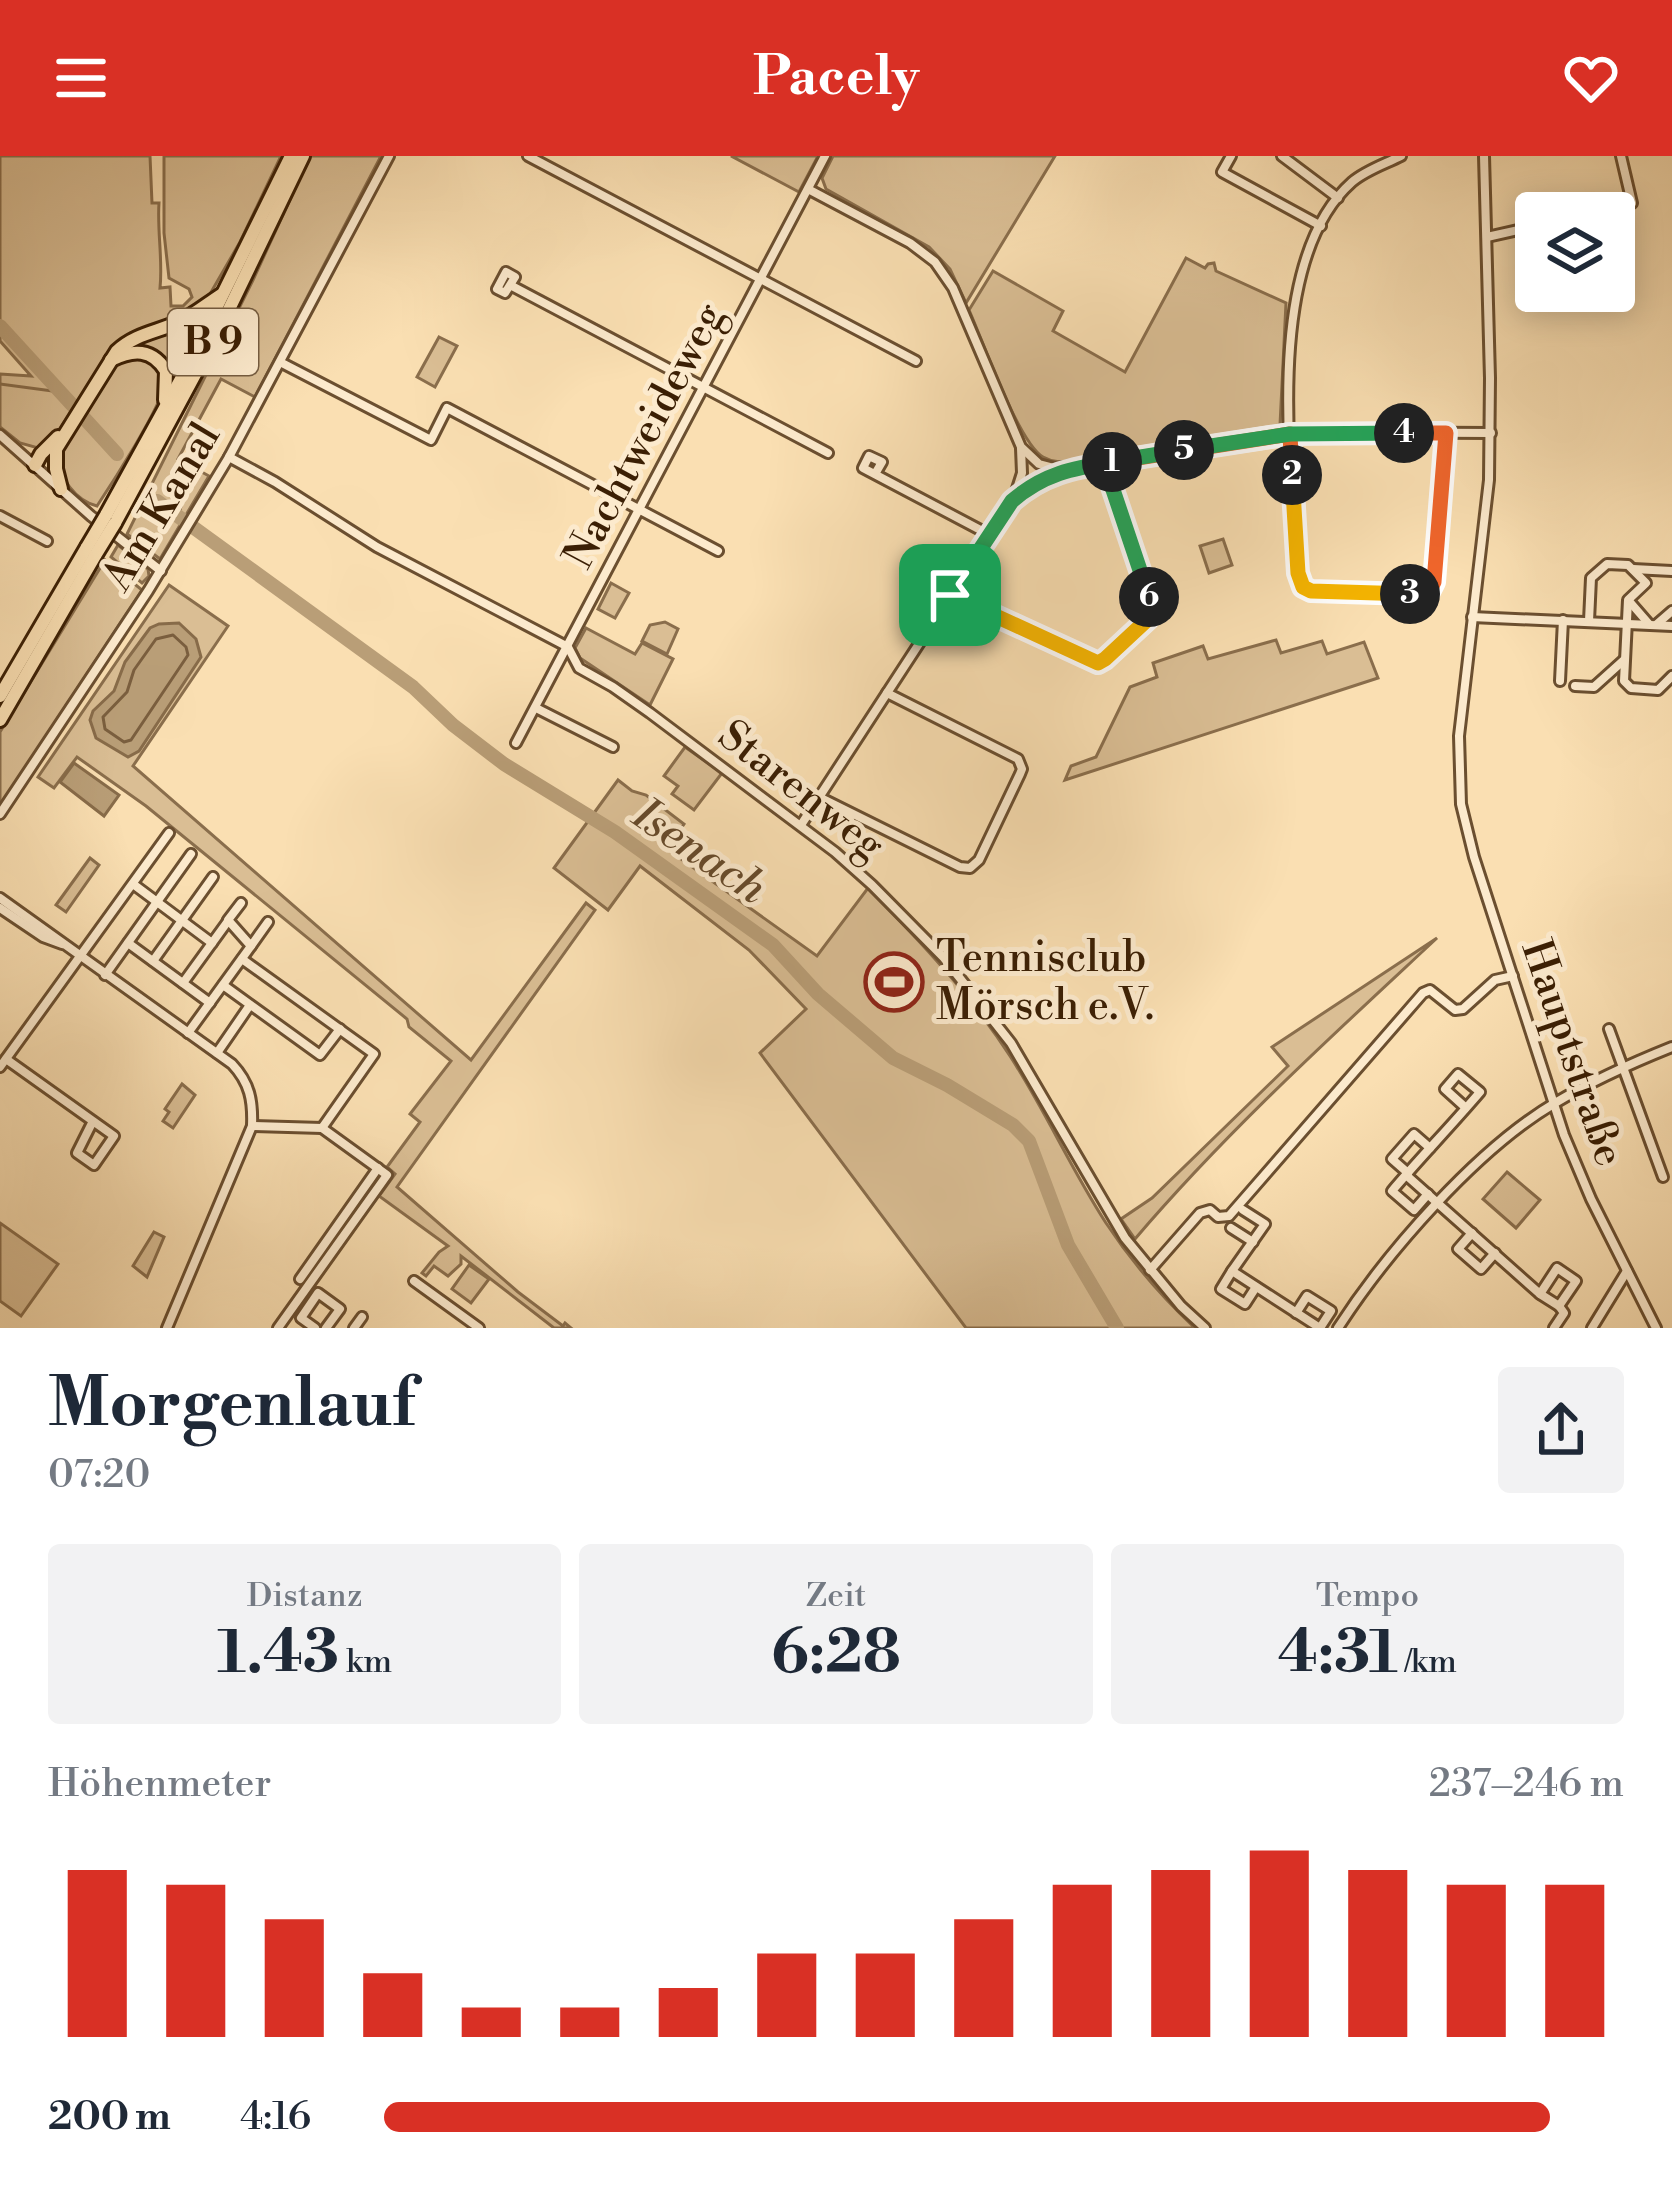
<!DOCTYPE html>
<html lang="de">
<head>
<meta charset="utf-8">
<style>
  body { margin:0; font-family:"Libre Bodoni",serif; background:#f2f2f3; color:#1f2937; height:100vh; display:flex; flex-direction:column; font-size:45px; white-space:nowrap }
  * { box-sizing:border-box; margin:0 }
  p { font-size:39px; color:#747a83 }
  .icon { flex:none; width:66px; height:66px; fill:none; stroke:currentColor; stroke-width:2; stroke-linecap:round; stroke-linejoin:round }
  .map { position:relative; height:1172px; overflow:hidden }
  .sheet { display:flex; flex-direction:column; background:#fff; flex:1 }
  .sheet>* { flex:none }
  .tools { position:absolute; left:1515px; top:36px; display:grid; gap:24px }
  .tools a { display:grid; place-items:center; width:120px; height:120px; border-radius:12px; background:#fff; box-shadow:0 6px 30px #0003; font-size:60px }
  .pin { position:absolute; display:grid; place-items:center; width:102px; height:102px; color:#fff; margin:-51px; border-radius:24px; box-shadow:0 6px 18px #0006 }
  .km { position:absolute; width:60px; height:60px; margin:-30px; border-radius:50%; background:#222; color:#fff; font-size:33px; line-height:60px; text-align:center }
  .round { display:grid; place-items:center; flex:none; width:126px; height:126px; border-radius:12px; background:#f2f2f3 }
  .head { display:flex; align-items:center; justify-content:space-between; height:204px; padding:0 48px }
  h1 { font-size:66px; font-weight:700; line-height:90px }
  .stats { display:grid; grid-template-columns:repeat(3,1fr); gap:18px; height:204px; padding:12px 48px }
  .stats div { display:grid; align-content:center; border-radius:12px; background:#f2f2f3; text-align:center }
  .stats b { font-size:60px; font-weight:700 }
  .stats small { font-size:33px; font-weight:400 }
  .stats p { font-size:33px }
  .chart { height:336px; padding:24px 48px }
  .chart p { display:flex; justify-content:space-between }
  .chart svg { width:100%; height:216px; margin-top:12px; stroke:#d93025; stroke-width:6 }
  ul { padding:0 48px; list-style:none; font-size:39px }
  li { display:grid; grid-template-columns:192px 144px 1fr; align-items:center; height:90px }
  li i { height:30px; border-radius:15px; background:#d93025 }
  header { display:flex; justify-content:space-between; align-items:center; height:156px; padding:0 48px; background:#d93025; color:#fff; font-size:54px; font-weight:700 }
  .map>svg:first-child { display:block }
  .green { fill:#dabe94; stroke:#8a6e4c; stroke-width:3 }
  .water { fill:#b99e77; stroke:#876b49; stroke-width:3 }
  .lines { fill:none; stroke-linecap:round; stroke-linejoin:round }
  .shore { stroke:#7a5e3e; stroke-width:3 }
  .stream { stroke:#876b49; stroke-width:3 }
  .river { stroke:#b99e77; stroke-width:14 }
  .minor-casing { stroke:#6b4f30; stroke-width:14 }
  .highway-casing { stroke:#3b1f04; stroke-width:18 }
  .minor { stroke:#fceacd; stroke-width:8 }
  .highway { stroke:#fadfb2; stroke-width:12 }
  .highway-bridge-casing { stroke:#3b1f04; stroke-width:18; stroke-linecap:butt }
  .highway-bridge { stroke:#fadfb2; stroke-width:12 }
  .split-1-casing { stroke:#fff; stroke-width:24 }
  .split-2-casing { stroke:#fff; stroke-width:24 }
  .split-3-casing { stroke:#fff; stroke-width:24 }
  .split-4-casing { stroke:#fff; stroke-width:24 }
  .split-5-casing { stroke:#fff; stroke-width:24 }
  .split-6-casing { stroke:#fff; stroke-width:24 }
  .split-7-casing { stroke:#fff; stroke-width:24 }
  .split-1 { stroke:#22a559; stroke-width:15 }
  .split-2 { stroke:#f0652b; stroke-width:15 }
  .split-3 { stroke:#f5b400; stroke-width:15 }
  .split-4 { stroke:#f0652b; stroke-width:15 }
  .split-5 { stroke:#22a559; stroke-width:15 }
  .split-6 { stroke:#22a559; stroke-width:15 }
  .split-7 { stroke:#f5b400; stroke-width:15 }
  .labels { text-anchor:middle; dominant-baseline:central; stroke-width:10; stroke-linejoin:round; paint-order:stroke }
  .shield { fill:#fceacd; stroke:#755c40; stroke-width:3 }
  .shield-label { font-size:39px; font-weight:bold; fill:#3b1f04 }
  .street-label { font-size:42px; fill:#3b1f04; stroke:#fceacd }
  .poi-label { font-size:42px; fill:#3b1f04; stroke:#fceacd; text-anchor:start }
  .water-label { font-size:45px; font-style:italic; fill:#674b2c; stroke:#fceacd }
</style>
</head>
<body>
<header><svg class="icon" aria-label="menu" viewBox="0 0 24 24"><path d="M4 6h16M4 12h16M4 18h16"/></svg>Pacely<svg class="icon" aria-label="heart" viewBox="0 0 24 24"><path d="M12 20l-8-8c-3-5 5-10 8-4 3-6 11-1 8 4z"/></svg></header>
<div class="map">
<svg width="1672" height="1172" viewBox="0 0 1672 1172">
  <rect width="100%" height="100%" fill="#fadfb2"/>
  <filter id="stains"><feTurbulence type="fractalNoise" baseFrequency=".00167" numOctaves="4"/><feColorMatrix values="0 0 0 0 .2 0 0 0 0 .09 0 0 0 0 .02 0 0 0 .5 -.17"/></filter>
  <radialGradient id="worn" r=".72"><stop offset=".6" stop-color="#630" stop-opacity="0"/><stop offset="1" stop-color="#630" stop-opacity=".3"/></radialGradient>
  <g class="green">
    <path d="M0 0H150L152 47H159C157 75 163 104 160 132L170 131 171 150H183L192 141 189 133 169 122 164 77V0H281L240 86 210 138 183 160 130 177 107 200 54 282 38 292 20 287 0 271V218L31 220 0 185Z"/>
    <path d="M310 0H381L255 241 221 223 178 303 209 320 160 403 127 378 253 124Z"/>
    <path d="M731 0H818L799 36Z"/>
    <path d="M833 0H1055L966 147 950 113 929 91 826 33 822 22Z"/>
    <path d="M1186 102 1205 112 1208 108 1214 107 1216 115 1286 147 1280 269 1081 305C1068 305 1055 308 1043 301 1018 286 983 185 969 154L993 115 1063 155 1053 175 1125 216Z"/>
    <path d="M208 152 171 224 166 208 123 194Z"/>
    <path d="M439 181 457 190 435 231 417 221Z"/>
    <path d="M132 198C148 202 166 210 164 229 162 250 111 329 97 350 77 345 56 321 60 299 62 289 106 216 115 207 118 204 128 200 132 198Z"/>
    <path d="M1223 383 1232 409 1209 417 1200 390Z"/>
    <path d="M118 389 148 413 149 420 142 427 111 401Z"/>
    <path d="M105 404 142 434 0 650V576Z"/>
    <path d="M611 427 629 437 615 462 598 453Z"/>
    <path d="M169 429 228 470 133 610 471 904 586 747 595 754 397 1031 518 1136 563 1170 565 1167 571 1172H554L461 1100V1108L448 1120 434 1110 426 1120 422 1117 439 1096 448 1090 379 1040 395 1018 387 1011 420 966 410 958 451 905 409 871 407 863 146 650 77 601 54 632 38 621Z"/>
    <path d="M665 466 678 473 667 498 642 485 650 469Z"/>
    <path d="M586 472 635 498 642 487 673 503 650 549 580 502 575 492Z"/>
    <path d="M1276 484 1281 497 1322 485 1327 498 1364 486 1378 522 1065 624 1071 610 1096 601 1130 531 1157 521 1153 507 1203 490 1208 503Z"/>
    <path d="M685 591 722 617 694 654 672 638 678 630 664 620Z"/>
    <path d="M618 624 632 635 646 639 684 668 667 693 817 800 868 732C920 785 970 838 1010 900 1045 954 1071 1013 1106 1067 1131 1105 1162 1141 1195 1172H966L760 897 806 853 749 794 640 710 608 754 554 712Z"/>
    <path d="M90 702 99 709 66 756 56 749Z"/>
    <path d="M1437 782C1333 879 1227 975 1135 1083L1121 1063 1152 1042 1288 910 1272 891Z"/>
    <path d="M182 928 195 939 173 972 163 965 169 956 165 953Z"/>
    <path d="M1507 1016 1540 1044 1516 1072 1483 1043Z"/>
    <path d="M0 1067 58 1108 21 1160 0 1145Z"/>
    <path d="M154 1076 164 1081 147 1121 133 1110Z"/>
    <path d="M469 1109 489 1123 471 1147 452 1133Z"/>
  </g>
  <g class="water">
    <path d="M179 467 196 483 201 501 139 595 128 601 96 582 90 564 93 555 114 535 125 506 150 472 159 468Z"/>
    <path d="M74 607 119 639 104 660 60 626Z"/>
  </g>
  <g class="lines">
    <path class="shore" d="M173 479 186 491 188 499 131 584 124 586 105 573 103 561 127 536 134 514 156 483Z"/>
    <g class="stream">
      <path d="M0 228 60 236"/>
      <path d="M178 361 188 326 186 312 190 303"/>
    </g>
    <g class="river">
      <path d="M0 170 117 298"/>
      <path d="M157 345 413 531 453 569 504 608 615 676 773 789 818 838 893 902 947 929 1013 969 1029 985 1068 1089 1117 1172"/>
    </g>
    <g class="minor-casing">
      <g id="minor">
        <path d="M528 0 916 205"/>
        <path d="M1231 0 1222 16 1321 70"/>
        <path d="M1282 0 1338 42"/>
        <path d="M1401 0C1385 8 1366 14 1352 26 1262 106 1291 314 1299 422L1303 431 1311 435 1420 439 1429 436 1434 426 1446 277"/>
        <path d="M1484 0 1490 222 1489 324 1459 580 1461 648 1474 701 1564 979 1591 1043 1656 1172"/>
        <path d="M808 33 910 87 935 106 953 132 1021 291 1039 308 1062 314"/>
        <path d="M1593 57 1632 47 1621 0"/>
        <path d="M1487 81 1536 70"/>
        <path d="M510 129 505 137 497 133 506 116 515 121 510 129 828 297"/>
        <path d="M280 206 431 284 447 252 718 395"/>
        <path d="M0 279 91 360 161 415"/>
        <path d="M229 301 275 326 377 391 568 491 579 512 613 531 650 557 835 696 872 729 944 802 1011 887 1125 1082 1181 1150 1205 1172"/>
        <path d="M875 318 882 306 869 300 863 312 990 379"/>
        <path d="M1014 342 1022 317 1021 292"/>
        <path d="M0 360 47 385"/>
        <path d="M1633 413 1672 415"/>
        <path d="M950 439 1091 506 1105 503 1152 456 1104 307"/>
        <path d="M1629 445 1649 468"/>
        <path d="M1472 461 1672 470"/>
        <path d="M1589 465 1591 422 1607 408 1628 409 1646 427 1628 444 1624 525 1631 532 1658 534 1672 520"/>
        <path d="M1657 468 1672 455"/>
        <path d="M1560 525 1563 464"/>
        <path d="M1575 530 1594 531 1624 504"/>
        <path d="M536 552 613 591"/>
        <path d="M516 587 825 0"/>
        <path d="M819 641 960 711 970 712 979 704 1020 618 1022 613 1018 603 887 537"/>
        <path d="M0 658 148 435 229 301 389 0"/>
        <path d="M801 669 1012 345 1037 326 1065 314 1275 279 1307 276 1491 277"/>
        <path d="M133 728 212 787"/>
        <path d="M0 742 232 908C250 927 253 945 252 970L167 1172"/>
        <path d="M241 747 228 764 251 790 268 766"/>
        <path d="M0 752 43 781 62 788"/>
        <path d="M128 787 210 847"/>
        <path d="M242 803 374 898 322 972 252 970"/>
        <path d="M153 805 213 721"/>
        <path d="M105 819 191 698"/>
        <path d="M183 827 228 765"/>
        <path d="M223 829 320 899 340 873"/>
        <path d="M1609 873 1663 1021"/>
        <path d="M188 877 251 790"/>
        <path d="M217 897 250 849"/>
        <path d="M6 903 114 980 94 1009 77 997 93 965"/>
        <path d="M0 911 169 677"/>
        <path d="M1408 1017 1392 1003 1414 978 1430 992"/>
        <path d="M1406 1019 1540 1138 1559 1150"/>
        <path d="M1428 1038 1414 1054 1392 1035C1420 1002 1451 970 1480 936L1458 918 1445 933 1466 952"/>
        <path d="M1243 1054 1265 1068 1232 1115 1320 1172"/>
        <path d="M1231 1072 1253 1086"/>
        <path d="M1472 1077 1458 1093 1481 1113 1495 1097"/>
        <path d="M1150 1114 1200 1057 1210 1054 1218 1061 1229 1060 1423 837 1430 834 1455 854 1463 853 1495 824 1513 820"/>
        <path d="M1232 1115 1221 1133 1245 1148 1256 1131"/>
        <path d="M300 1123 378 1012"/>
        <path d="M414 1125 479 1172"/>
        <path d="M1540 1138 1557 1112 1576 1125 1559 1150 1564 1157 1554 1172"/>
        <path d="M1296 1157 1307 1140 1331 1155 1320 1172"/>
        <path d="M278 1172 387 1019 322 972"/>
        <path d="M315 1172 301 1162 318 1137 340 1153 326 1172"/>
        <path d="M354 1172 362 1161"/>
        <path d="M1338 1172C1387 1096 1477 993 1555 947 1592 925 1632 907 1672 891"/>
        <path d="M1592 1172 1627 1115"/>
      </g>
    </g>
    <g class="highway-casing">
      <g id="highway">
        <path d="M111 204C133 193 152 192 166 215L165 244"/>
        <path d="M35 309 41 298 58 281"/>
        <path d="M61 333 56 313V293L117 195C135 178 157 176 179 166 194 159 207 148 221 139"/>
        <path d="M106 359 181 223 291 0"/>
        <path d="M115 367 220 172 303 0"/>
        <path d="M0 540 87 391"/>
        <path d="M0 564 96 398"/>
      </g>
    </g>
    <use href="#minor" class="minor"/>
    <use href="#highway" class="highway"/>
    <g class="highway-bridge-casing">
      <g id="highway-bridge">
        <path d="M87 391 106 359"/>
        <path d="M96 398 115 367"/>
      </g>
    </g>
    <use href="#highway-bridge" class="highway-bridge"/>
  </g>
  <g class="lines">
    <g class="split-1-casing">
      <path id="split-1" d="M950 439 1012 345C1043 318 1073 312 1112 306"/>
    </g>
    <g class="split-2-casing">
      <path id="split-2" d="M1112 306 1290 278 1292 319"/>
    </g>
    <g class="split-3-casing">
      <path id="split-3" d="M1292 319 1298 417 1303 431 1311 435 1410 438"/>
    </g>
    <g class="split-4-casing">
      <path id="split-4" d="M1404 277H1446L1434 426 1429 436 1410 438"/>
    </g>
    <g class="split-5-casing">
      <path id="split-5" d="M1184 294 1290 278 1404 277"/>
    </g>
    <g class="split-6-casing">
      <path id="split-6" d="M1149 441 1104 307 1184 294"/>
    </g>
    <g class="split-7-casing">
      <path id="split-7" d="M950 439 1098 507 1105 503 1148 463 1152 456 1149 441"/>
    </g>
    <use href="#split-1" class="split-1"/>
    <use href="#split-2" class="split-2"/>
    <use href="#split-3" class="split-3"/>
    <use href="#split-4" class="split-4"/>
    <use href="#split-5" class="split-5"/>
    <use href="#split-6" class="split-6"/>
    <use href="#split-7" class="split-7"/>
  </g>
  <defs>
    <g id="stadium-ring" transform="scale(3)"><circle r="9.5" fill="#fceacd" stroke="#8f2418" stroke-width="1.5"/><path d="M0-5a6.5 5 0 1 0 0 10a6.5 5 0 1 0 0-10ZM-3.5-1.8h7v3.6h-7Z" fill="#8f2418"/></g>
  </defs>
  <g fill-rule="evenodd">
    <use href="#stadium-ring" x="894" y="826"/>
  </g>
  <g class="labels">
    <rect class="shield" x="168" y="153" width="90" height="66" rx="9"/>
    <g class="shield-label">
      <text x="213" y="186">B 9</text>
    </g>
    <g class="street-label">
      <text transform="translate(645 280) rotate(-62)">Nachtweideweg</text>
      <text transform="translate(162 351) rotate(-59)">Am Kanal</text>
      <text transform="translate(801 635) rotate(38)">Starenweg</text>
      <text transform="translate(1572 897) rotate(71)">Hauptstraße</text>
    </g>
    <g class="poi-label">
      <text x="936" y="802">Tennisclub<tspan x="936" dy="48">Mörsch e.V.</tspan></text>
    </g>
    <g class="water-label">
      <text transform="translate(699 696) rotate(34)">Isenach</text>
    </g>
  </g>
  <rect width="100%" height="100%" filter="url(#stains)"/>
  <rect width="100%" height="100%" fill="url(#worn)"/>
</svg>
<div class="tools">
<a><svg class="icon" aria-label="layers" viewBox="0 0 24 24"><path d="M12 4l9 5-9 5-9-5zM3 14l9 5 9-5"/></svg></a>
</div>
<div class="pin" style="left:950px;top:439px;background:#1e9e55"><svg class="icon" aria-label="arrive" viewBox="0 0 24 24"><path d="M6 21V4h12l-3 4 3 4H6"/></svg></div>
<b class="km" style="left:1112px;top:306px">1</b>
<b class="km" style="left:1292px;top:319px">2</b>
<b class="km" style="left:1410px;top:438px">3</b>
<b class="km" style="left:1404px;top:277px">4</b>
<b class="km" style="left:1184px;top:294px">5</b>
<b class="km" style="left:1149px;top:441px">6</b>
</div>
<section class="sheet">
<div class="head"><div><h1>Morgenlauf</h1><p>07:20</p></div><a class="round"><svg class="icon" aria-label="share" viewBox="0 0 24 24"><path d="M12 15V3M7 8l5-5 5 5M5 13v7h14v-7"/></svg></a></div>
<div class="stats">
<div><p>Distanz</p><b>1.43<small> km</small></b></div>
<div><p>Zeit</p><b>6:28</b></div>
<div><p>Tempo</p><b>4:31<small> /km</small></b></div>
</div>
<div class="chart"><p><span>Höhenmeter</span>237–246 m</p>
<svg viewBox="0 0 160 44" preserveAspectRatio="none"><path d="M5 44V10M15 44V13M25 44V20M35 44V31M45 44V38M55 44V38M65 44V34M75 44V27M85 44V27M95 44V20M105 44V13M115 44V10M125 44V6M135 44V10M145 44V13M155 44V13"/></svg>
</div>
<ul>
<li><b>200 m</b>4:16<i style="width:94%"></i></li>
</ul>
</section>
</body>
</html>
